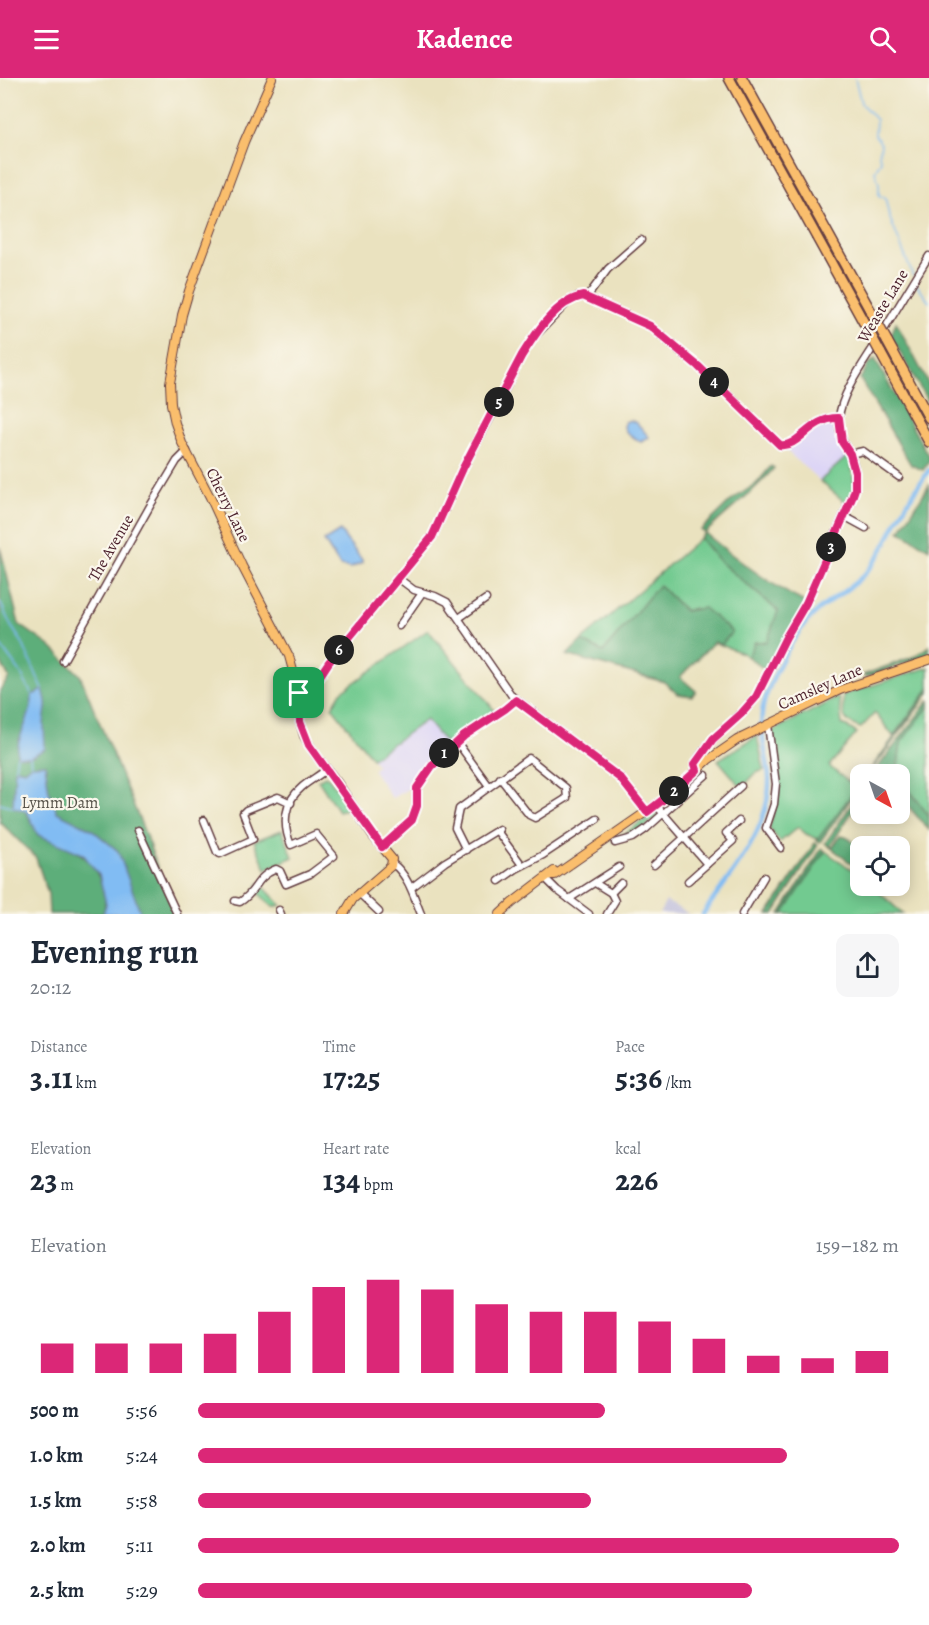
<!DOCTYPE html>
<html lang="en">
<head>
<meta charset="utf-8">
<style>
  body { margin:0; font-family:Alegreya,serif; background:#f6f6f7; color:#1f2937; height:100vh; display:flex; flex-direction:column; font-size:22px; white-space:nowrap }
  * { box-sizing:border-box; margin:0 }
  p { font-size:20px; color:#747a83 }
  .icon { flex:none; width:33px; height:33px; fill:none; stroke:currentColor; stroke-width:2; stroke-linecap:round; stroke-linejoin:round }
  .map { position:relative; height:836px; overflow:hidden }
  .details { display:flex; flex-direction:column; background:#fff; flex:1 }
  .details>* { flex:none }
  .needle { width:39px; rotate:140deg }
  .buttons { position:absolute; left:850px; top:686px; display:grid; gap:12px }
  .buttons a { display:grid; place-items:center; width:60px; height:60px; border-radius:12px; background:#fff; box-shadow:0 3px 15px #0003; font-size:30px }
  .pin { position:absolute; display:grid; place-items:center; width:51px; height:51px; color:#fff; margin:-26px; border-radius:12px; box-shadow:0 3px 9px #0006 }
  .km { position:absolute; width:30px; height:30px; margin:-15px; border-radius:50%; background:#222; color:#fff; font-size:16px; line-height:30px; text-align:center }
  .round { display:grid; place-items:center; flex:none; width:63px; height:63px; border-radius:12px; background:#f6f6f7 }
  .headline { display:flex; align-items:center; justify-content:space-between; height:102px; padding:0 30px }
  h1 { font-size:33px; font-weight:600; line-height:45px }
  .metrics { display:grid; grid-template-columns:repeat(3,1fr); gap:9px; height:102px; padding:6px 30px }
  .metrics div { display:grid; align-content:center }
  .metrics b { font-size:30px; font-weight:600 }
  .metrics small { font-size:16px; font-weight:400 }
  .metrics p { font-size:16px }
  .chart { height:168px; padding:12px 30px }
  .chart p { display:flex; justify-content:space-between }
  .chart svg { width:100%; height:108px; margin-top:6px; stroke:#db2777; stroke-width:6 }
  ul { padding:0 30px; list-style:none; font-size:20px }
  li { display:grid; grid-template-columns:96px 72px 1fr; align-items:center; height:45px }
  li i { height:15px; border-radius:8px; background:#db2777 }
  header { display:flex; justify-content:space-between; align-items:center; height:78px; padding:0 30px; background:#db2777; color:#fff; font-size:27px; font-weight:600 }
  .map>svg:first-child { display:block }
  .built { fill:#ddd5f6 }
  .industrial { fill:#c2c1dc }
  .green { fill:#72ca90; stroke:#5e745e; stroke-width:1.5 }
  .forest { fill:#5dae7a; stroke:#546652; stroke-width:1.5 }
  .water { fill:#81bcf3; stroke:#666e8f; stroke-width:1.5 }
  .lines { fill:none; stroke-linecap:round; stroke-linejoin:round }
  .stream { stroke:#81bcf3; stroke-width:1.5 }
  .canal { stroke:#81bcf3; stroke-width:4.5 }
  .minor-casing { stroke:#623c41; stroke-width:9 }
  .major-casing { stroke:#623c41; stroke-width:10 }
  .highway-casing { stroke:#623c41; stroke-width:12 }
  .minor { stroke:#fff; stroke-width:6 }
  .major { stroke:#fabe6d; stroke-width:8 }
  .highway { stroke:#fabe6d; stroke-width:9 }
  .highway-bridge-casing { stroke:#623c41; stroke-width:12; stroke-linecap:butt }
  .highway-bridge { stroke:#fabe6d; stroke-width:9 }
  .route-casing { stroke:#fff; stroke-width:12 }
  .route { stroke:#db2777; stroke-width:8 }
  .labels { text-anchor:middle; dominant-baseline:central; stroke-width:4.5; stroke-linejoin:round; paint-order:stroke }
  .street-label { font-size:16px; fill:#4a1f2b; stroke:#fbf7ec }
  .park-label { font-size:16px; fill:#565249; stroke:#fbf7ec }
</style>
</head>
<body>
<header><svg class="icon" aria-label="menu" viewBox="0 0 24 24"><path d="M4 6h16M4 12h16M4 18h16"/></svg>Kadence<svg class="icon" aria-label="search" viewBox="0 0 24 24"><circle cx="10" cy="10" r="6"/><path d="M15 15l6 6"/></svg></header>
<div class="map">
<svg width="929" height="836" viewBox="0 0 929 836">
  <rect width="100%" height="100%" fill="#fbf7ec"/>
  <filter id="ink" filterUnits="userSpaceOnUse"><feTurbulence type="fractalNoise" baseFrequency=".0167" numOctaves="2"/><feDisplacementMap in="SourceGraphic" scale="12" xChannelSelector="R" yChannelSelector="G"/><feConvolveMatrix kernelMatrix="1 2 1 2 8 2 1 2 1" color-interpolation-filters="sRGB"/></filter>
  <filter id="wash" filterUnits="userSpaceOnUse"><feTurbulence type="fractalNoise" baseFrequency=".008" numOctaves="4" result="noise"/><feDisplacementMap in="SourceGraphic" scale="24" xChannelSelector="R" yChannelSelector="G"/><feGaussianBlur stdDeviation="1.35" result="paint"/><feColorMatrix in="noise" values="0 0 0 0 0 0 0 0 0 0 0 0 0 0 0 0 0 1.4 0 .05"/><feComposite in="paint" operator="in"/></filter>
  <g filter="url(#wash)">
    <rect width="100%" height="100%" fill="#eae2bf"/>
    <g class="built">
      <path d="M839 340V348L850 376 820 403 780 367 788 368 807 352Z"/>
      <path d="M341 614 426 641 447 667 429 685 413 708 392 720 373 692 377 687 332 629Z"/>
    </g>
    <path class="industrial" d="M666 823 689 836H659Z"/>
    <g class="green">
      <path d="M850 376 855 411 846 425 820 403Z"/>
      <path d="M700 460 718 482 778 533 767 564H755L748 579 742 575 721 567 732 554 694 530 685 533 659 507 603 574 581 563Z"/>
      <path d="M428 552 496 634 447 667 426 642 372 680 332 629 341 614Z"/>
      <path d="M929 589V611L893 658 875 635 861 650C841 644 843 636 843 617Z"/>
      <path d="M837 620 839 621 842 646 857 655 829 688 857 711 820 762 806 756 798 749 780 764 769 750C781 719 778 685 772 653Z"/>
      <path d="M929 628V738L900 700V696L897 695 901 664Z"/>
      <path d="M757 658 764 692 756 695 742 710 718 682Z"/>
      <path d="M325 698 329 700 352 730 338 733 318 702Z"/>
      <path d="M654 735 659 737 641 753 632 758 629 755 625 760 612 764Z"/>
      <path d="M282 752 293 779 266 791 254 763Z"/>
      <path d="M825 773 861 798V807H871L903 836H783Z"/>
      <path d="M260 805 281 827 273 829 255 812Z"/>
    </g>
    <g class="forest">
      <path d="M896 244 929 307V326L891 258Z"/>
      <path d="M875 281 929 379V383L923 392 911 387 860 301 868 287Z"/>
      <path d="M771 388 774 390C754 414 728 433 705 455 737 482 769 506 806 525L767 593 748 579 755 564H767L778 533 718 482 700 460 705 455 701 452 732 422 757 405Z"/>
      <path d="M929 407V471L900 453Z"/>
      <path d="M0 469 19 546 50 568 80 597 145 755 174 836H140L118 773 91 751 57 735 49 714 45 686 25 692 15 690V710L38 757C69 770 92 773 102 808 105 819 107 825 103 836H49L48 816 36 780 0 744V612L9 600 0 583Z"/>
      <path d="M659 507 685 533 704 530 732 554 721 567 714 564 680 599 696 613 692 618 678 616 664 604 567 577 581 563 603 574Z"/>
      <path d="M929 568V577L866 599 863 597 915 578Z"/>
      <path d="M929 611V615L869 696H867Z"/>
      <path d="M929 622V628L901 664 897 696H873Z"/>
      <path d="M900 700 929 738V752L900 719Z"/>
      <path d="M861 704V707L820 764 817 762Z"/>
      <path d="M861 713V720L830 768 833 769 840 758C858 759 861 780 861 793L825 765Z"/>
      <path d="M815 765 818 767 774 836H768Z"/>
      <path d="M822 770 825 773 783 836H780Z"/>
    </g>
    <g class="water">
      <path d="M630 342 637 345 649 359 641 364 627 355 624 349 625 344Z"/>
      <path d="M340 453 362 482V485L351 490 340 488 324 463Z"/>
      <path d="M43 612C49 628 45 631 44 646 44 655 45 663 45 671L30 679 17 678C16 657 33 639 32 617Z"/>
      <path d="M45 686 49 714 57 734 91 751 118 773 141 836H103L106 826 99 797 83 776 38 757 27 734 13 729 15 690 25 692 31 687Z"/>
    </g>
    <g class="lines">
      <g class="stream">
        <path d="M855 0 861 25 876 42 875 57 881 66 879 77 881 83 875 93 879 106V118L885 119 889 138 913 198"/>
        <path d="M916 206 929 224"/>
        <path d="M0 524 11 548 22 564 43 612"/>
        <path d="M0 567 20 594 32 617"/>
        <path d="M30 679 31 687"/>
        <path d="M15 690 17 678"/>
        <path d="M0 725 13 729"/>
      </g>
      <path class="canal" d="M703 836C731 795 771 752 769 699 767 670 755 648 766 618 775 593 794 555 814 536 833 519 858 507 873 486 884 472 891 454 900 438 908 422 919 407 929 392"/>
    </g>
  </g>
  <g filter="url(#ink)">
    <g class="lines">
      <g class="minor-casing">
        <g id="minor">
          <path d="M587 219 608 191 641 162"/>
          <path d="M850 376 863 373 899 399"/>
          <path d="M844 438 866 450"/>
          <path d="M398 500 414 512 435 518 447 524 512 618 620 700 647 734"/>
          <path d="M459 540 486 521"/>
          <path d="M399 548 422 515"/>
          <path d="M63 583 150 428 177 383 187 373"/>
          <path d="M300 629 329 584 433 458 463 390 499 324 522 277 533 260 568 224 576 219H587L650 248 698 288 780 367C799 370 810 339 839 340"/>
          <path d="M768 647 776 706 774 726 766 750 781 770"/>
          <path d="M457 664 489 708"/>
          <path d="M697 692 695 686C709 658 738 644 756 619L786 559 806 525 855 411C856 399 856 385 849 375 843 364 838 354 839 340 841 316 863 286 876 265 894 236 911 207 929 178"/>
          <path d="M656 727 707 786"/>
          <path d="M204 742 217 774 220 776 253 761 243 735 246 732 278 719 291 725"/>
          <path d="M138 752 177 836"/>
          <path d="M497 753 522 787"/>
          <path d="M615 765 633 760 646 751 706 697"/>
          <path d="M382 769 412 742 417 728V710L432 688 464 658 505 631 516 622"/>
          <path d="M466 772 455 750 459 731 529 680 566 710 567 720 535 740 529 737 500 700"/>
          <path d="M393 786C408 797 414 819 421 836"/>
          <path d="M654 787 741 708"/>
          <path d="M546 801 557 812 589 836"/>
          <path d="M499 803 516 791 543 777 597 741"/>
          <path d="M688 803 733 763 726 755 739 743"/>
          <path d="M595 805 611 815 615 823 607 836"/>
          <path d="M411 810 445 784 499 751"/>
          <path d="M359 815 379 834"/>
          <path d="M611 815 621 805"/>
          <path d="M569 821 619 789"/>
          <path d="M235 823 240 824C258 813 254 800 276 791L280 793 286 806 310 796 334 778 316 756 291 767C282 746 284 724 302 709 310 702 319 698 327 691"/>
          <path d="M279 832 281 836"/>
          <path d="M742 836 764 799"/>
        </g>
      </g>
      <g class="major-casing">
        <g id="major">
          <path d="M272 0 244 64 189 213 182 237 170 305 171 326 175 345 182 365 210 419 242 488 289 578 299 615 300 644 304 658 315 676 337 704 372 757 392 781 391 788 353 821 344 836"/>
          <path d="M551 797H555L669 718 708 682 737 662 840 612 929 582"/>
          <path d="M500 836 512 825 554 793"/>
        </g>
      </g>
      <g class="highway-casing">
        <g id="highway">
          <path d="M729 0 868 252"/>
          <path d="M742 0 875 241"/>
          <path d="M887 263 929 340"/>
          <path d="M880 274 929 364"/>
        </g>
      </g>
      <use href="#minor" class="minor"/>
      <use href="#major" class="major"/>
      <use href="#highway" class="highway"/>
      <g class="highway-bridge-casing">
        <g id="highway-bridge">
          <path d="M875 241 887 263"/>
          <path d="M868 252 880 274"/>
        </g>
      </g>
      <use href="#highway-bridge" class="highway-bridge"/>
    </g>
  </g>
  <g class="lines" filter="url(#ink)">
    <g class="route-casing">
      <path id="route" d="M583 218 650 248 698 288 780 367C799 370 810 339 839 340L842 364 850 376 855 394V411L852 420 806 525 786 559 756 619 741 636 713 661 695 686 697 692 673 714 647 734 620 700 516 622 505 631 464 658 432 688 417 710V728L412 742 382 769 309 667 300 644 299 615 308 616 329 584 432 459 463 390 522 277C536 255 556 223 583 218Z"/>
    </g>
    <use href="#route" class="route"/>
  </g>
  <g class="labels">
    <g class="street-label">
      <text transform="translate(883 228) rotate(-59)">Weaste Lane</text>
      <text transform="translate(228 427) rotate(64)">Cherry Lane</text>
      <text transform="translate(111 470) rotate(-60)">The Avenue</text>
      <text transform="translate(820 609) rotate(-24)">Camsley Lane</text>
    </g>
    <g class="park-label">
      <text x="60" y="725">Lymm Dam</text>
    </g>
  </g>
</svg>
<div class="buttons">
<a><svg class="needle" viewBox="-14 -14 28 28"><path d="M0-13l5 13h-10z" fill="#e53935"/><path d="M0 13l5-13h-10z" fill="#747a83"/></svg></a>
<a><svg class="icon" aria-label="locate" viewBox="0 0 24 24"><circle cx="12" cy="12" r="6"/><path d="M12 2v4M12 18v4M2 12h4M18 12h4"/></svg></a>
</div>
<div class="pin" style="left:299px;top:615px;background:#1e9e55"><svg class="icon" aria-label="arrive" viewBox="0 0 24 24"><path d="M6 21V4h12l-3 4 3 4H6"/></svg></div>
<b class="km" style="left:444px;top:675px">1</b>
<b class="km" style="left:674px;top:713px">2</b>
<b class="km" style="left:831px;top:469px">3</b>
<b class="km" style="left:714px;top:304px">4</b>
<b class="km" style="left:499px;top:324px">5</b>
<b class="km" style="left:339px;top:572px">6</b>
</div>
<section class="details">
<div class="headline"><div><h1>Evening run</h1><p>20:12</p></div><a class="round"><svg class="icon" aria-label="share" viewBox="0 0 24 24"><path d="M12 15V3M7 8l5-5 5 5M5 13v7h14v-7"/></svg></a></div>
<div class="metrics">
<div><p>Distance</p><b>3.11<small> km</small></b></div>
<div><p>Time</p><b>17:25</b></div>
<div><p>Pace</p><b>5:36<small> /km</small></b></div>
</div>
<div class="metrics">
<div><p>Elevation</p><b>23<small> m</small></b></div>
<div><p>Heart rate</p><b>134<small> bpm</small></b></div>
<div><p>kcal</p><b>226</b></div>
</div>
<div class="chart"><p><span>Elevation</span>159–182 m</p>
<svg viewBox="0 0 160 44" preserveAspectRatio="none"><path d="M5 44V32M15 44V32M25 44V32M35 44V28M45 44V19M55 44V9M65 44V6M75 44V10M85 44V16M95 44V19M105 44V19M115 44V23M125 44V30M135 44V37M145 44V38M155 44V35"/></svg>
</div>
<ul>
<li><b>500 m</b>5:56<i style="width:58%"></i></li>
<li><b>1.0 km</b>5:24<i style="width:84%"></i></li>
<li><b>1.5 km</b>5:58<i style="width:56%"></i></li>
<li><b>2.0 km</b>5:11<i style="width:100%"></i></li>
<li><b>2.5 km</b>5:29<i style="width:79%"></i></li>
</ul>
</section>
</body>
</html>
